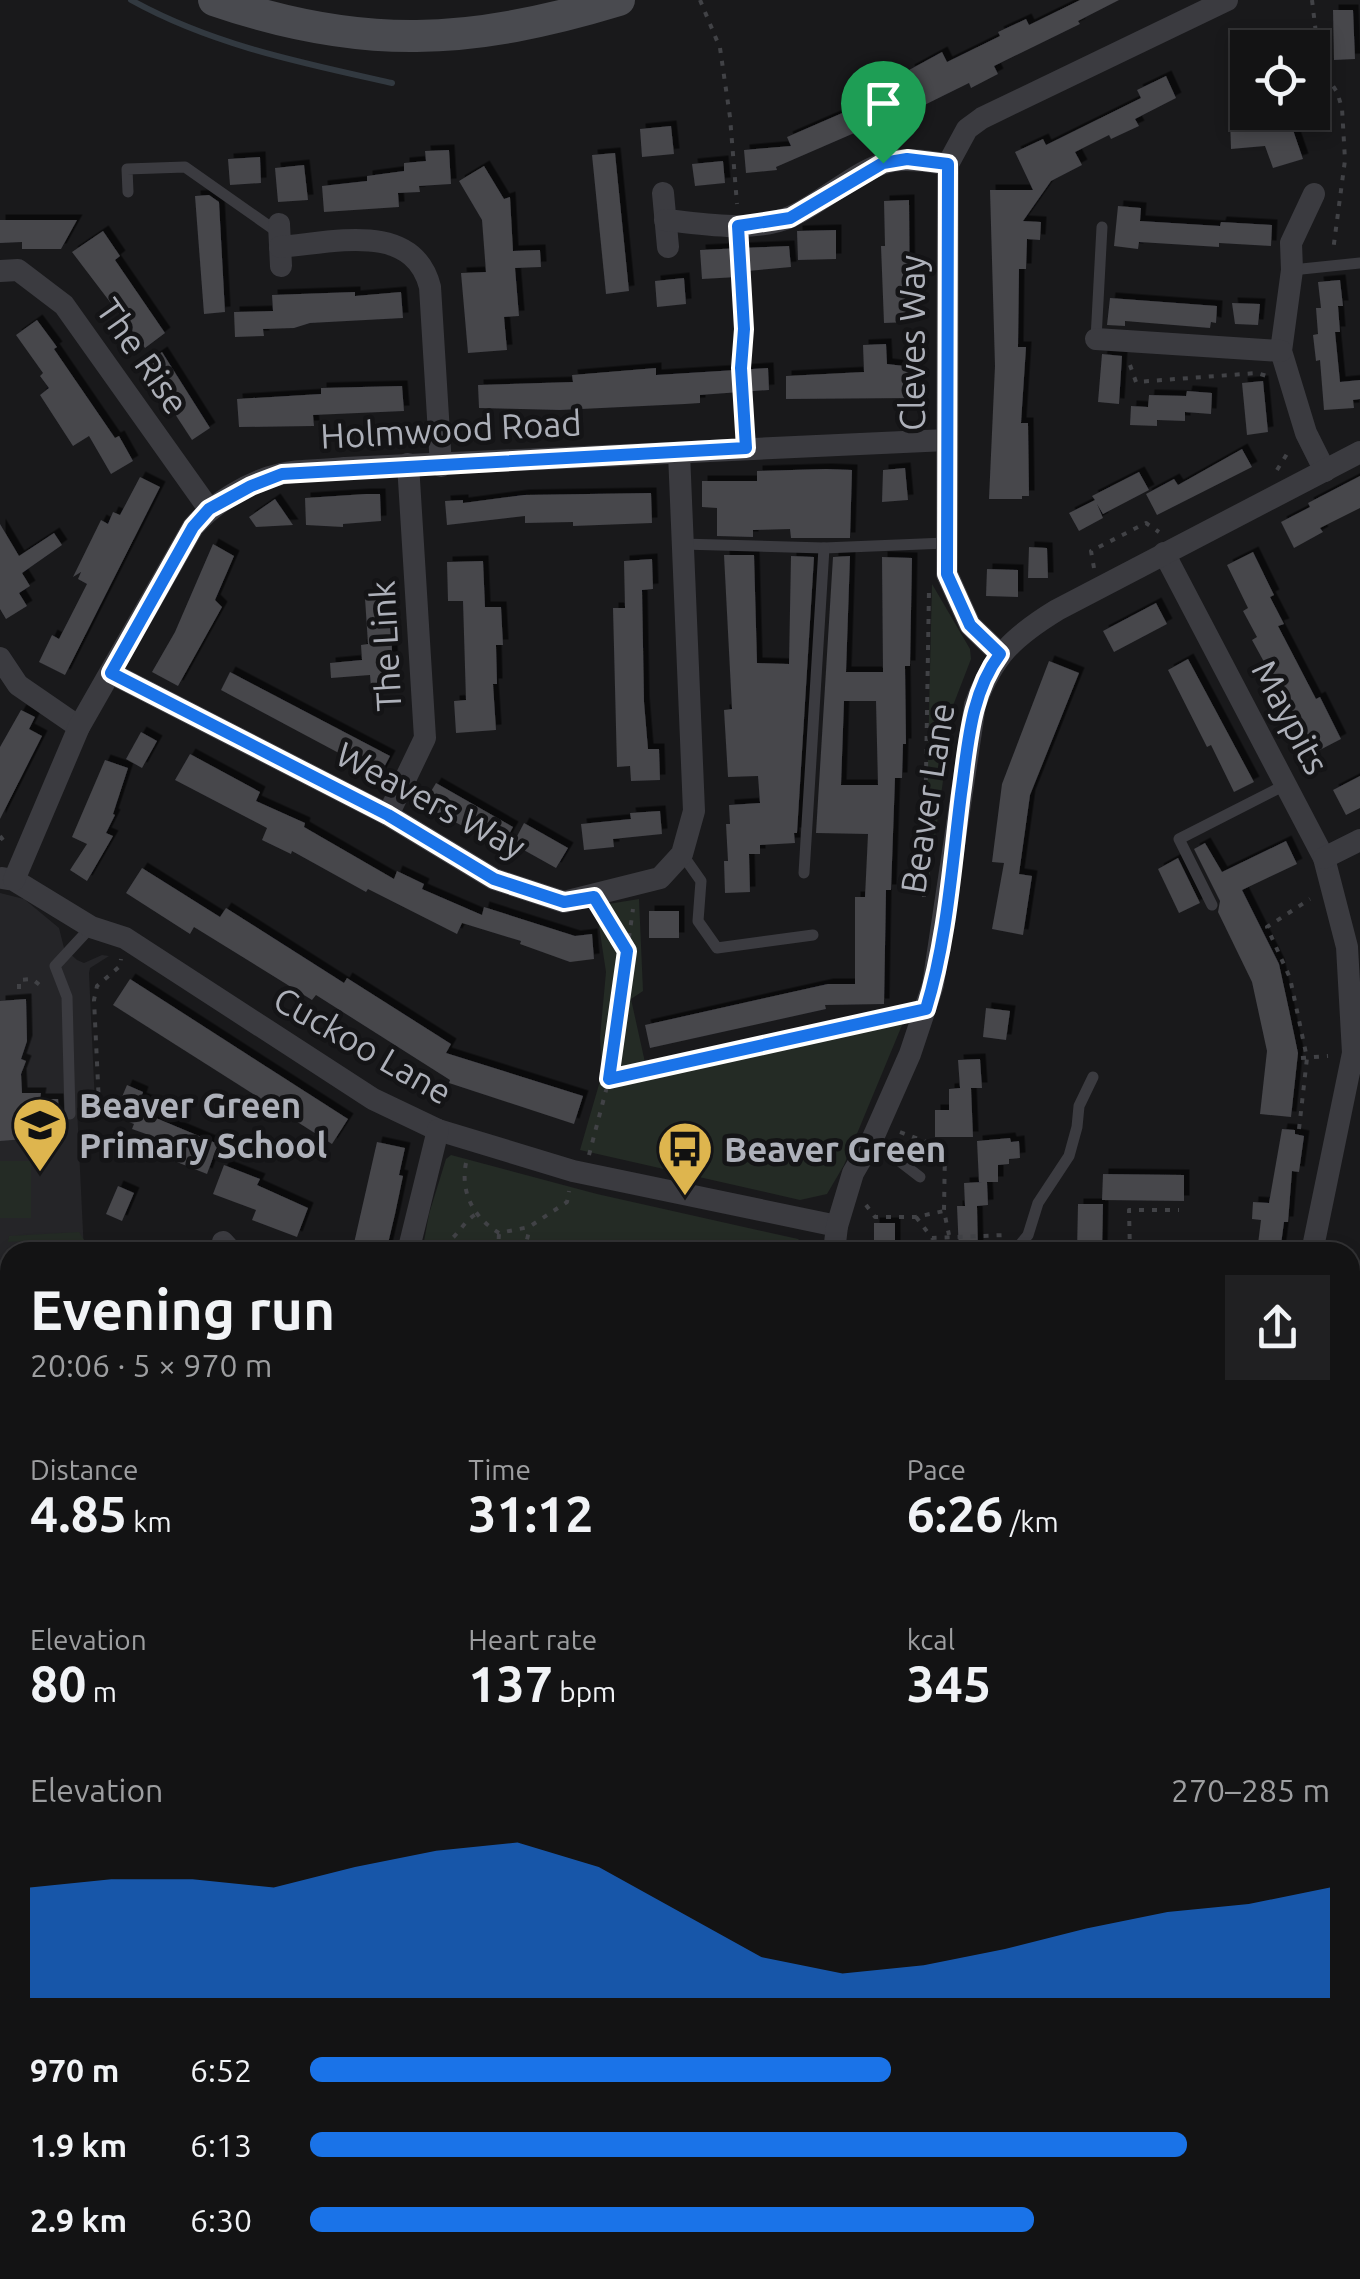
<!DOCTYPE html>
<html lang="en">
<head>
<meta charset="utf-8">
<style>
  body { margin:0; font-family:Ubuntu,sans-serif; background:#202022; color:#f1f3f6; height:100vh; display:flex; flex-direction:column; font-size:38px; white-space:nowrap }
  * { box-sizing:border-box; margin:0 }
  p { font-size:32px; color:#9d9ea0 }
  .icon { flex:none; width:55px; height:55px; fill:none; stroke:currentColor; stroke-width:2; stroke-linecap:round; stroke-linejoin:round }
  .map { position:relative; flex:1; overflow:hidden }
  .panel { position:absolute; left:0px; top:1242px; width:1360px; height:1038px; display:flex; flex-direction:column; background:#131314; border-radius:30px 30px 0 0; box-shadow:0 5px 15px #0003,0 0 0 2px #323234 }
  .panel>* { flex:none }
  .tools { position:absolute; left:1230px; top:30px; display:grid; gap:20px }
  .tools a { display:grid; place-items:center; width:100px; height:100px; border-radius:0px; background:#131314; box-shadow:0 5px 15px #0003,0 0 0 2px #323234; font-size:50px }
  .pin { position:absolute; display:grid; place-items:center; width:85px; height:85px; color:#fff; margin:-102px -42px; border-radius:50% 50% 50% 0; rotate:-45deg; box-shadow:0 0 10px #0007 }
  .pin .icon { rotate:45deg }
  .round { display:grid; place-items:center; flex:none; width:105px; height:105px; border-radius:0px; background:#202022 }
  .summary { display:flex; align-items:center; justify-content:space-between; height:170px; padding:0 30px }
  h1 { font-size:55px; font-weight:700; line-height:75px }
  .metrics { display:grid; grid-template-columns:repeat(3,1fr); gap:15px; height:170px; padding:10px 30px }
  .metrics div { display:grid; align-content:center }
  .metrics b { font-size:50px; font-weight:700 }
  .metrics small { font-size:28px; font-weight:400 }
  .metrics p { font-size:28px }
  .chart { height:280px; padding:20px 30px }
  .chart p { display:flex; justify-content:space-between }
  .chart svg { width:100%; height:180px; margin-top:10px; fill:#1a73e8; opacity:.7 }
  ul { padding:0 30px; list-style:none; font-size:32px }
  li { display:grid; grid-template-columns:160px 120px 1fr; align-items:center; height:75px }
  li i { height:25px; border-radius:12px; background:#1a73e8 }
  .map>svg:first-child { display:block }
  .built { fill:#252528 }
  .green { fill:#242b25 }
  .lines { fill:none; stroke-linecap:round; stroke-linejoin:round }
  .stream { stroke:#323940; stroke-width:6 }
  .building { fill:#46464b; fill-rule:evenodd; filter:url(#shadow) }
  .path { stroke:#414246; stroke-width:4; stroke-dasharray:5 8; stroke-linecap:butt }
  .lane { stroke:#3b3b40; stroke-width:11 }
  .street { stroke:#3b3b40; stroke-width:22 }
  .secondary { stroke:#494a4f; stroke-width:32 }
  .route-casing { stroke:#fff; stroke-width:20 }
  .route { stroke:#1a73e8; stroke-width:12 }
  .labels { text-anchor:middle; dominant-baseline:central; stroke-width:9; stroke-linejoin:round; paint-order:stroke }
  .street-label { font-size:35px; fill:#adb0b9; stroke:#141416 }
  .poi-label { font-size:35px; font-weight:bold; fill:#adb0b9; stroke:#141416; text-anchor:start }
</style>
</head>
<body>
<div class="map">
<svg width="1360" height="2279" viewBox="0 0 1360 2279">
  <defs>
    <filter id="shadow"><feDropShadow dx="5.5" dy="-5.5" stdDeviation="0" flood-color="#0009"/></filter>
  </defs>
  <rect width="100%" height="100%" fill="#19191b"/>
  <path class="built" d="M0 893 24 899 59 928 64 948 77 960 84 963 102 955 109 956 90 968 89 973 95 1104 77 1108 84 1252H10V1566L0 1565Z"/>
  <g class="green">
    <path d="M932 584 970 649 971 659 954 703 928 887 925 886Z"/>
    <path d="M639 899 643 991 631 999 646 1067 905 1018 844 1165 827 1194 800 1200 580 1150 602 1074 600 1037 606 972 596 906Z"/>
    <path d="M451 1155 597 1194 798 1239 811 1252H422L429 1214 446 1159Z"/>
    <rect x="0" y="1161" width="31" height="57"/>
    <path d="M79 1232 84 1240V1252H28L27 1241 8 1242 9 1236Z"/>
    <path d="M10 1268V1565L0 1564V1269Z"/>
  </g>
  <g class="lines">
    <path class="stream" d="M131 0C212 45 302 63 392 83"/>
  </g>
  <g class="building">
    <path d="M1080 0H1119L1078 21 1080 24 994 66 998 74 971 88 969 83 884 125 882 121 776 167 777 170 746 173 744 150 791 146 787 137 856 107 859 113 916 85 909 70 942 52 947 62 1000 36 998 32 1026 19 1029 25Z"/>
    <path d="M1333 10H1353L1355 59 1334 60Z"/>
    <path d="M1166 76 1176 98 1135 119 1139 126 1111 139 1109 135 1075 152 1082 165 1051 181 1023 221 1041 222 1040 240 1027 239 1026 269H1019L1018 347H1026L1021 423H1028L1029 496H1022V499H989L995 366 990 190H1033L1015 152 1043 139 1046 145 1141 98 1137 90Z"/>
    <path d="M1266 112H1296L1293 130 1303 159 1273 168 1265 146 1231 149 1230 118 1264 119Z"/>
    <path d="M671 126 674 154 642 157 640 129Z"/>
    <path d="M449 150 451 184 419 186 420 192 398 193 399 207 324 212 322 186 367 181V176L404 171V163L426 161 425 151Z"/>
    <path d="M615 153 629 291 606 294 592 155Z"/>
    <path d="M260 157 261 183 230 185 228 159Z"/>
    <path d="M723 161 725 183 695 186 692 164Z"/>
    <path d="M304 165 308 200 278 202 275 168Z"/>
    <path d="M484 166 504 199 510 197 513 251 540 250 541 267 515 268 519 316 504 317 507 350 468 353 461 273 486 272 482 220 459 181Z"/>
    <path d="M209 195 219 202 225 312 204 314 195 196Z"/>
    <path d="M909 200 910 322 884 323 881 246H885L884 201Z"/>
    <path d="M1118 206 1141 208 1140 221 1220 226 1221 222 1272 225 1271 246 1219 243V247L1139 242 1138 249 1114 246Z"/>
    <path d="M0 220H77L61 249H22V242L0 243Z"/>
    <path d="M836 230V259L798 260 797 231Z"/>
    <path d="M103 231 120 256 115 260 165 333 145 348 72 252Z"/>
    <path d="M789 246 791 267 737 272 738 277 702 279 700 250Z"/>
    <path d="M684 278 686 304 657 307 655 281Z"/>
    <path d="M1340 280 1343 306H1338L1340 332H1335L1340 382 1360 380V399L1353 400 1354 408 1324 410 1320 360 1316 361 1313 335 1318 334 1316 308H1321L1318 282Z"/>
    <path d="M355 292V296L401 292 403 318 310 323 294 328 263 329 264 336 235 337 234 312 273 311 272 295Z"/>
    <path d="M1110 298 1217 306 1216 323 1211 322 1210 328 1125 321V326L1107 325Z"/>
    <path d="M1232 303 1260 304 1258 325 1235 324Z"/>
    <path d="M37 320 57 347 54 349 115 438 119 436 133 461 111 474 89 436 73 446 40 395 49 388 40 376 43 373 16 335Z"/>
    <path d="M886 344 887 364 913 367V398L786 399V376L864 372 863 345Z"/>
    <path d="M162 352 210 428 192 440 143 365Z"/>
    <path d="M1102 354 1122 356 1119 404 1098 402Z"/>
    <path d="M656 368V375L768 368 769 390 700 395V403L685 404 560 410 479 408 478 385 573 382 572 375Z"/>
    <path d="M1263 381 1268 432 1247 435 1242 383Z"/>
    <path d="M402 386 404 411 313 415 314 426 239 427 237 399 321 394V388Z"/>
    <path d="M1187 391 1212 393 1211 414 1185 412V421L1157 420V426L1130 425 1131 406 1148 407 1149 395 1186 396Z"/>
    <path d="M1242 449 1252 467 1157 515 1146 494 1174 479 1178 485Z"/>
    <path d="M905 468 908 500 882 502 883 470Z"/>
    <path d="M826 469 852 470 850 538H791L790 529 753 530V537L717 536V508L702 507V481H757V471Z"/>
    <path d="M1139 472 1149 490 1103 514 1097 504 1103 518 1079 531 1069 513 1095 500 1092 496Z"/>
    <path d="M1360 476V508L1320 528 1323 532 1294 548 1281 522 1310 507 1308 503Z"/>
    <path d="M140 477 160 487 65 675 39 662 52 635 59 639 87 584 78 579 81 572 73 577 101 520 108 524 113 512 120 515Z"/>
    <path d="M651 493 652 523 573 526V522L525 523V516L447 525 445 501 463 500V503L524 495Z"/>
    <path d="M366 494H380L381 521 343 524V527L306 525 305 498Z"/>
    <path d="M275 499 293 525 256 527 249 517Z"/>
    <path d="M0 524 19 556 54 533 62 545 22 573 30 586 19 593 27 606 6 619 0 609Z"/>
    <path d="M213 544 234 556 215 600 222 607 178 686 152 672 175 632Z"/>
    <path d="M1029 547 1047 548 1048 578H1028Z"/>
    <path d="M1253 552 1274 595 1270 597 1284 624 1278 626 1316 699 1320 697 1341 739 1314 753 1252 640 1257 637 1243 611 1248 608 1227 565Z"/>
    <path d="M724 555H754L757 663 789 664 791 556 814 557 797 833H794L795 843 760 845V854H749L750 892 725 893 724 861H728L726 824H730L729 805 760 803 758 776 728 777 724 710 732 709Z"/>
    <path d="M850 556 846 672H883L882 557 912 558 910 666H905L906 744H903L902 778H895L891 890H886L884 1004 825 1005 826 1009 650 1048 645 1025 828 984H855V897H865L868 834 816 833 833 557ZM844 701H876L878 785H841Z"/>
    <path d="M652 559 653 589 642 590 644 702 648 749H659L660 780 631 781 630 766 617 767 613 608H625L624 561Z"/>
    <path d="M483 561 485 607H501L503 645H496L497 684H493L496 730 456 733 454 701 466 700 463 601H448L447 562Z"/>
    <path d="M987 569 1018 570V597L986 596Z"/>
    <path d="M389 596 394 686 371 688 370 675 331 678 330 663 362 660 361 645 368 644 365 598Z"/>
    <path d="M1156 603 1167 624 1114 652 1103 631Z"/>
    <path d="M1188 659 1254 782 1234 792 1211 745 1207 747 1168 670Z"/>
    <path d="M1049 661 1079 673 1030 795 1019 874 1032 876 1023 935 992 929 1004 863 992 862 1002 784Z"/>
    <path d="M230 672 390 756 380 775 221 690Z"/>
    <path d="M21 710 35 717 29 729 42 736 0 819V747Z"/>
    <path d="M141 732 157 741 142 768 126 759Z"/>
    <path d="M190 754 260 792 256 801 305 823 304 827 394 879 397 871 424 884 422 889 482 915 484 907 575 936 592 934 594 959 570 962 520 944 521 941 462 923 457 934 368 889 366 892 292 851 291 854 262 840 267 828 175 780Z"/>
    <path d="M105 760 128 768 113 814 115 815 106 833 113 836 87 881 70 870 87 844 72 837Z"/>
    <path d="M1360 776V808L1346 815 1333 790Z"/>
    <path d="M436 783 513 827 502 847 423 805Z"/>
    <path d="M660 811 662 834 613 839 614 847 584 850 581 824 631 819 630 813Z"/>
    <path d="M524 823 568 848 556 868 513 844Z"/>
    <path d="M1286 841 1297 864 1242 890 1279 964 1289 1010 1298 1053 1291 1117 1260 1114 1267 1051 1252 982 1218 912 1220 901 1194 849 1205 843 1222 872Z"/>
    <path d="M1178 858 1200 903 1179 913 1158 869Z"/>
    <path d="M142 868 220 917 226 908 344 983 347 978 451 1044 446 1053 583 1096 574 1124 449 1083 450 1080 316 995 312 1000 194 927 190 934 126 893Z"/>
    <rect x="649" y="911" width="30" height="27"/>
    <path d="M130 979 348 1119 332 1144 113 1005Z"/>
    <path d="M26 999 27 1041 21 1059 26 1061 21 1074 22 1093H41L40 1099H58L61 1136 0 1141V1001Z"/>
    <path d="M986 1008 1010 1011 1006 1040 983 1037Z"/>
    <path d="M980 1059 982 1088H971L973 1137H935V1110H949V1089L960 1088 958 1060Z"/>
    <path d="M127 1085 143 1092 141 1098 161 1106 156 1118 218 1144 207 1174 154 1153 160 1139 132 1129 134 1124 114 1116Z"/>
    <path d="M1282 1129 1295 1130V1134L1304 1136 1299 1172 1292 1171 1288 1222H1284L1280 1252H1257L1261 1220 1252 1219 1253 1202 1269 1203Z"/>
    <path d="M1010 1138 1011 1142 1019 1141 1020 1158 1009 1159V1164L998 1165V1182H987L988 1205 977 1206 978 1252H959L957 1206H965L964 1183 982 1182H979L977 1141Z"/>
    <path d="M377 1142 405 1148 399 1175 403 1176 395 1214 386 1252H352Z"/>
    <path d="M224 1165 260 1179 257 1185 308 1208 297 1237 252 1220 256 1210 213 1194Z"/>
    <path d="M1103 1174 1184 1175V1201L1102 1200Z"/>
    <path d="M118 1186 134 1193 122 1221 106 1214Z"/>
    <path d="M1078 1204H1103L1102 1252H1077Z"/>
    <rect x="874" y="1223" width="21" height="29"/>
  </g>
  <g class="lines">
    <g class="path">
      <path d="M700 0 720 48 730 117 737 204"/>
      <path d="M1312 0 1320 67 1337 92 1342 108 1345 160 1333 251"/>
      <path d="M1303 48 1315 40"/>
      <path d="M1259 112 1260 119"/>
      <path d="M740 249 745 429"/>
      <path d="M1130 365 1136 382 1257 373 1267 376"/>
      <path d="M1277 470 1290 449"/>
      <path d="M1094 568 1091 551 1146 523 1159 532"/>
      <path d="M0 836 7 845"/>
      <path d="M924 897 929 589"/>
      <path d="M602 914 627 951"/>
      <path d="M19 989V980L32 979 45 989"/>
      <path d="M1301 1058 1328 1056"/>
      <path d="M609 1079 903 1014"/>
      <path d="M105 1117 99 1104 94 1000 97 986 120 966 121 959"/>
      <path d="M1299 1129 1307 1058 1290 978 1267 927 1310 899"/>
      <path d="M900 1132 945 1149 944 1211 949 1235"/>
      <path d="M589 1155 609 1079 633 909"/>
      <path d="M466 1163C460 1193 474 1218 499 1233L529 1227 567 1202 569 1191"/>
      <path d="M866 1205 875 1217H916L944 1211"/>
      <path d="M916 1217 932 1238 1005 1235"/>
      <path d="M430 1246C454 1249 458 1225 476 1214"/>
      <path d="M498 1252 499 1233"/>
      <path d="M524 1252 530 1227"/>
      <path d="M1130 1252 1129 1210H1179"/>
      <path d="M0 1791 5 1782"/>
      <path d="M0 1816 10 1835"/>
      <path d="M0 1931 10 1954"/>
      <path d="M0 1979 10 1974"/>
      <path d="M0 2114 10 2111"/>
      <path d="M0 2150 10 2147"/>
      <path d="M77 2270 79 2279"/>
      <path d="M375 2270 386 2279"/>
      <path d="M774 2270 775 2279"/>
      <path d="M1181 2270 1185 2279"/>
    </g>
    <g class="lane">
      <path d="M128 192 127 169 185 167 279 233"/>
      <path d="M1292 270 1360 263"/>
      <path d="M1096 339 1102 227"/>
      <path d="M682 544 824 548 946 543"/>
      <path d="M682 854 701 881 698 921 717 948 813 935"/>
      <path d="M804 873 824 548"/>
      <path d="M1212 905 1179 839 1287 784"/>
      <path d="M70 1114 67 997 55 966 91 927"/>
      <path d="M872 1140 920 1177"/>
      <path d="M1014 1252 1028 1235 1038 1203 1069 1156 1077 1127 1079 1106 1093 1077"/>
      <path d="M155 2270H180"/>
      <path d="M185 2270 195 2279"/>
      <path d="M608 2270 609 2279"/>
      <path d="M207 2279 237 2270"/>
    </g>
    <g class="street">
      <path d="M663 193 668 247"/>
      <path d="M1314 194 1291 243 1292 270 1281 351 1306 433 1325 471"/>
      <path d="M665 220C705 224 752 233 790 217 823 203 859 167 893 161 911 158 930 162 948 164"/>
      <path d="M279 224 281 266"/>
      <path d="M280 247C331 243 413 220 430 287L441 466"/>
      <path d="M0 271 18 270 64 305 209 509"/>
      <path d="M1096 339 1281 351"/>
      <path d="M1164 553 1324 858 1347 947 1353 1053 1312 1252"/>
      <path d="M1000 654 970 625 947 574 948 164 967 129 982 118 1227 0"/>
      <path d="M0 658 18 685 79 727"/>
      <path d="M111 673 388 815 494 879 564 902 660 878 682 854 694 811 679 453"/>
      <path d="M388 815 425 738 408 464"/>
      <path d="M1324 858 1360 840"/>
      <path d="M2 878 14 880 91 927 125 938 373 1099 438 1130 573 1171 837 1226"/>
      <path d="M14 880 79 727 193 527C214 503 249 481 281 474 302 469 324 471 345 468L947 440"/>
      <path d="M223 1242 232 1252"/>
      <path d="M408 1252 438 1130"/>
      <path d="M834 1252 837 1226 853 1173 872 1140 910 1054 933 985 975 705C993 656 1013 637 1057 610L1360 452"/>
      <path d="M1350 1593 1360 1595"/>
      <path d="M0 1759 10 1754"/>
      <path d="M1350 1943 1360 1946"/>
      <path d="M0 2235 10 2229"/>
      <path d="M313 2270 315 2279"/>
      <path d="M838 2270 839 2279"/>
      <path d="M1332 2270 1360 2277"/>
      <path d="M551 2279 590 2270"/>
      <path d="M1245 2279 1247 2270"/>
    </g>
    <g class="secondary">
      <path d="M214 0C362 51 471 45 619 0"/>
      <path d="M0 1863 10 1884"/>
      <path d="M113 2270 114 2279"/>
    </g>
  </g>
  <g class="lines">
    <g class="route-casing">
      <path id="route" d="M907 159 948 164 947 574 970 625 1000 654C970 694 968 746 961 794 952 865 947 941 926 1009L609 1079 627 951 594 897 564 902 494 879 388 815 111 673 193 527 209 509 251 486 282 474 746 448 741 368 744 329 738 226 790 218 883 163Z"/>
    </g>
    <use href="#route" class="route"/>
  </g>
  <defs>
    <g id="school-pin" transform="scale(2.875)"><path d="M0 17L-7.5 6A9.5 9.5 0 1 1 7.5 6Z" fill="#deb54e" stroke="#141416"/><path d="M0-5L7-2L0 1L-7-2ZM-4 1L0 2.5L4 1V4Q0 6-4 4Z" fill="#111"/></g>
    <g id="bus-pin" transform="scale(2.875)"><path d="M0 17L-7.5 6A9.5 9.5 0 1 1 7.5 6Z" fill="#deb54e" stroke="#141416"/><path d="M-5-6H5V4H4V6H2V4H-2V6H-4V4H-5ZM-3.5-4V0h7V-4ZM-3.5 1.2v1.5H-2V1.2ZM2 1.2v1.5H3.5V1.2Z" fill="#111"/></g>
  </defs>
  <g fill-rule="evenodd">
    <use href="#school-pin" x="40" y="1125"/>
    <use href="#bus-pin" x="685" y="1149"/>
  </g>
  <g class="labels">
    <g class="street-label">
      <text transform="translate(912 343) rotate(-90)">Cleves Way</text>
      <text transform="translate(143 356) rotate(55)">The Rise</text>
      <text transform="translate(451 429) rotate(-3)">Holmwood Road</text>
      <text transform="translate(385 646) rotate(-93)">The Link</text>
      <text transform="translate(1291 717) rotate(62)">Maypits</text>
      <text transform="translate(927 798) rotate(-81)">Beaver Lane</text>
      <text transform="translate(431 800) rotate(28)">Weavers Way</text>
      <text transform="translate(363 1045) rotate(30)">Cuckoo Lane</text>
    </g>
    <g class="poi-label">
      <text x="79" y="1105">Beaver Green<tspan x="79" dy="40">Primary School</tspan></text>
      <text x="724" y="1149">Beaver Green</text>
    </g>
  </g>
</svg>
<div class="tools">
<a><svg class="icon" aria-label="locate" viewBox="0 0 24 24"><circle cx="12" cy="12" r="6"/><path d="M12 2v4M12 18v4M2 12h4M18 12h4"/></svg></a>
</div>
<div class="pin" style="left:883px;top:163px;background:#1e9e55"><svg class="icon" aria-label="arrive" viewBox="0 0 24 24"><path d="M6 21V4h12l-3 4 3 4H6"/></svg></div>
<section class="panel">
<div class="summary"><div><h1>Evening run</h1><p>20:06 · 5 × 970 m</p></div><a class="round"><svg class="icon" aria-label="share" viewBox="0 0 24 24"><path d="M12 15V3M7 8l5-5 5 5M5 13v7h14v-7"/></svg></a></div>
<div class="metrics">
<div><p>Distance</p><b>4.85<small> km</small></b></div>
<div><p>Time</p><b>31:12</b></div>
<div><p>Pace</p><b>6:26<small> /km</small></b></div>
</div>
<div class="metrics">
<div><p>Elevation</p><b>80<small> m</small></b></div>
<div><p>Heart rate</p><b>137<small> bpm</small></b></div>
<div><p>kcal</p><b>345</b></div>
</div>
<div class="chart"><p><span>Elevation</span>270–285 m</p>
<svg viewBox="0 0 160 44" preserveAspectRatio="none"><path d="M0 44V17L10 15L20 15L30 17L40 12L50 8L60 6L70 12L80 23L90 34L100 38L110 36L120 32L130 27L140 23L150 21L160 17V44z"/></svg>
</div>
<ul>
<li><b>970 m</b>6:52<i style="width:57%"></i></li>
<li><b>1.9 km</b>6:13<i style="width:86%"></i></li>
<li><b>2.9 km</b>6:30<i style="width:71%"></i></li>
</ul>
</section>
</div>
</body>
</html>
